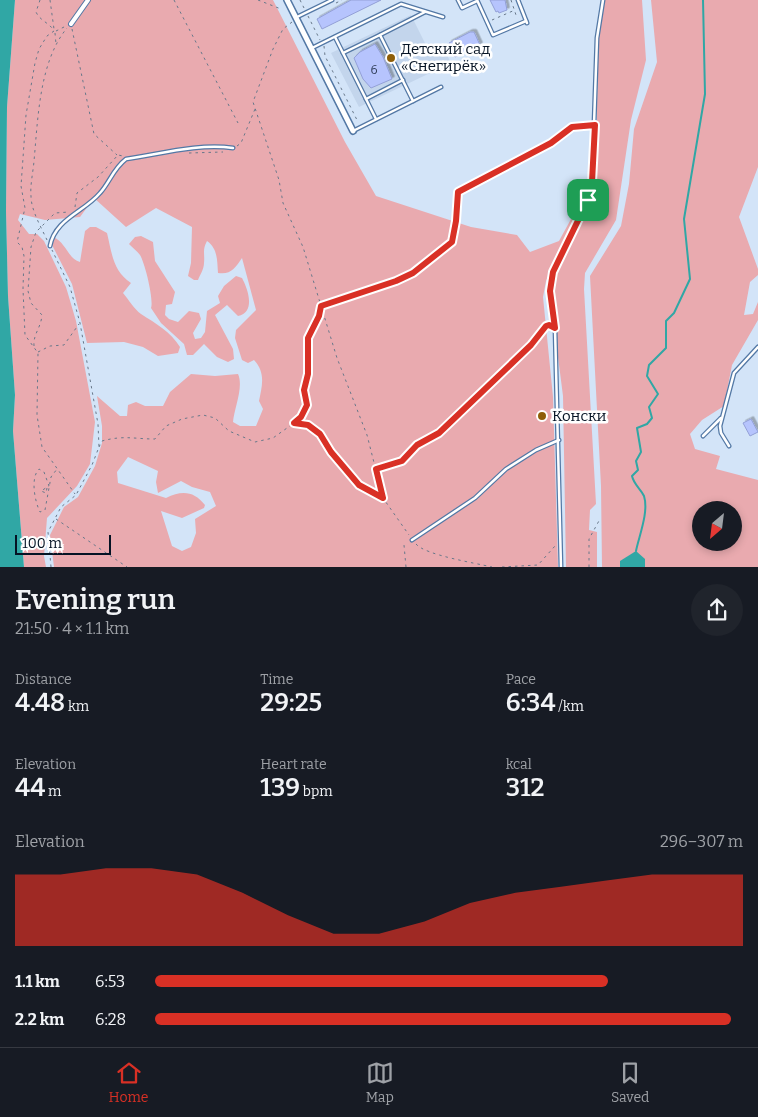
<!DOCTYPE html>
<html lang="en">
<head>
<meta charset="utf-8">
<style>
  body { margin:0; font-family:Bitter,serif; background:#20242c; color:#f1f3f6; height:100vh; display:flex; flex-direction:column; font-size:19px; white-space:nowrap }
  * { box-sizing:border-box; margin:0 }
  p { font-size:16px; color:#9ea1a6 }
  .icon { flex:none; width:28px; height:28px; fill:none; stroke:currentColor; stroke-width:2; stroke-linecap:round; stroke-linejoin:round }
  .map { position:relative; height:567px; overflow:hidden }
  .details { display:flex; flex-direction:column; background:#171b24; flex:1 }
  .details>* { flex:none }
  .needle { width:32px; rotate:208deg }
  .buttons { position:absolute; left:692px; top:501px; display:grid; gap:10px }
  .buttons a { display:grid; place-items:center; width:50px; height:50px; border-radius:50%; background:#171b24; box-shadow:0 2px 8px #0003; font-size:25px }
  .scale { position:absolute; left:15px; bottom:12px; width:96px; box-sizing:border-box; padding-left:5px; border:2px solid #051324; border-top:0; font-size:14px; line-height:18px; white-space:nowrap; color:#051324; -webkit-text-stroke:4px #fff; paint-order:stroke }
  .pin { position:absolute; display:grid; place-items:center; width:42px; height:42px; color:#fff; margin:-21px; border-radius:10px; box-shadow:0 2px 8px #0006 }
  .round { display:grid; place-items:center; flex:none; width:52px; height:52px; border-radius:26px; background:#20242c }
  .head { display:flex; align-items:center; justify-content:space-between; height:85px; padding:0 15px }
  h1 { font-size:28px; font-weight:600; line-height:38px }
  .stats { display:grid; grid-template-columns:repeat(3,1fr); gap:8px; height:85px; padding:5px 15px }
  .stats div { display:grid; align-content:center }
  .stats b { font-size:25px; font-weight:600 }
  .stats small { font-size:14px; font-weight:400 }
  .stats p { font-size:14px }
  .chart { height:140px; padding:10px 15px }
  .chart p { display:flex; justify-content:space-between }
  .chart svg { width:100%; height:90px; margin-top:5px; fill:#d93025; opacity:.7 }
  ul { padding:0 15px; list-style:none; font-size:16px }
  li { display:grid; grid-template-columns:80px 60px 1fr; align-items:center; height:38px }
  li i { height:12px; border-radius:6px; background:#d93025 }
  .menu { display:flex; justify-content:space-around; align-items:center; height:70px; border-top:1px solid #363941; background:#171b24; font-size:14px; color:#9ea1a6 }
  .menu a { display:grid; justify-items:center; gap:2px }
  .menu .active { color:#d93025 }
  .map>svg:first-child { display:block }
  .built { fill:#c3d5ec }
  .green { fill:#e9aaaf; fill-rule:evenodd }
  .water { fill:#30a7a5 }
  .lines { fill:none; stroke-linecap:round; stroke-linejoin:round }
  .stream { stroke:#30a7a5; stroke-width:2 }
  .building { fill:#b6c4fd; stroke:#93a0d7; filter:url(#shadow) }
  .service-casing { stroke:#5378a5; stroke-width:5 }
  .pedestrian-casing { stroke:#5378a5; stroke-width:6 }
  .minor-casing { stroke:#5378a5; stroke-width:8 }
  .path { stroke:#68788a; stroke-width:1; stroke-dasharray:2.5 4; stroke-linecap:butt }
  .service { stroke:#fff; stroke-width:2.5 }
  .pedestrian { stroke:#fff; stroke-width:4 }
  .minor { stroke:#fff; stroke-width:5 }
  .route-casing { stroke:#fff; stroke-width:10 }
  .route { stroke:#d93025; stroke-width:6 }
  .poi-dot { fill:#8e5e09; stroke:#fff; stroke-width:2 }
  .labels { text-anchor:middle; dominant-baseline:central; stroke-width:5; stroke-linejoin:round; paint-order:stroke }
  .number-label { font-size:12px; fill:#313f5a }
  .poi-label { font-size:15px; fill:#051324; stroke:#fff; text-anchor:start }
</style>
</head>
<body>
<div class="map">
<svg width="758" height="567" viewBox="0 0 758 567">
  <defs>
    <filter id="shadow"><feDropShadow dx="2.5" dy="-2.5" stdDeviation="0" flood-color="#0004"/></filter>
  </defs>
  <rect width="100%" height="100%" fill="#d3e4f8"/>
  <path class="built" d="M411 15 428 49 441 43 451 63 359 107 331 53Z"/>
  <g class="green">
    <path d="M15 0H273L345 142 376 196 471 227 517 235 530 252 559 241 588 188 546 281 543 297 553 397 558 567H54L50 535 64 507 78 497 95 466 102 443V426L97 396 120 416H127L128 405 136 402 145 406H163L170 392 191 374 215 376 238 374C244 387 234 409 233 422L240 426H256L263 409 259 401C262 386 266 373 254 360L248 363 242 360 235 338 236 330 256 310 242 258C235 268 231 275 218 273 217 260 218 249 207 241 202 250 205 254 204 263 204 269 200 275 198 280H194L188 276 191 263 192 227 156 208 126 227 94 198 80 217 45 220 20 214 18 220 29 234H37L44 241 66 287 76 321 95 422 90 464 77 486 47 518 44 556 46 567H24L13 431 15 395 8 296 6 211 7 107ZM128 457 158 471 156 482 158 493 181 481 192 487 210 492 216 506 195 519 196 533 191 547 182 551 172 546 161 511 182 518 204 508 205 505C194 491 182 490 166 498L118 483 117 472Z"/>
    <path d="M605 0H642L646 60 631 120 616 220 585 273 584 289 596 504 590 510 589 530 597 532V567H566L563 396 552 310 551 285 591 201 596 178 598 38Z"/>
    <path d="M651 0H758V167L739 217 758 269V275L750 282 744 315 753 314 758 302V320L732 365 724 406 702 420 690 434 695 449 720 456 716 469 758 480V567H645L620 561V567H602L601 486 590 276 621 226 629 184 634 129 657 62ZM701 510H734V542H701Z"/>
    <path d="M90 227H96L107 233C112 254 113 271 131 283L123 293C129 300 134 309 141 314 155 323 171 332 180 347L178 353 158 356 143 347 124 342 87 343 72 284 50 241 53 237C66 242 68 259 80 262L85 231Z"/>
    <path d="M141 236 153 242 155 261 175 292 172 304 166 305 165 315 169 319 178 322 189 311 199 313 201 319 193 333 195 339 201 338 205 332 207 311 220 303 218 296 224 286 236 276 242 278C248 289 256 312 238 316L227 305 215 315 233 349 234 359 228 362 217 357 204 344 193 355H187L184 344 161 323 151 308C154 300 145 263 140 255 137 251 132 247 129 244L135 237Z"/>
  </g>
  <g class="water">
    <path d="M0 0H15L7 107 6 211 8 296 15 395 13 431 24 567H0Z"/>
    <path d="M636 551 645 559V567H620V561Z"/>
  </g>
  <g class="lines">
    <path class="stream" d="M636 551C639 536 649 512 644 496 641 489 634 485 632 476L638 470 636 461 641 452 637 428 647 424 652 418 649 407 658 394 647 376 649 365 666 348V321L674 313 690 279 684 219 705 94 703 0"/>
  </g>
  <g class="building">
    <path d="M351 0H381L322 29 317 19Z"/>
    <path d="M490 0H505L507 10 499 13 498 11 496 12Z"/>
    <path d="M470 32H474L480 45 455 57 449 43Z"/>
    <path d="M375 44 383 57 392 79 371 88 363 79 354 58 360 52Z"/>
    <path d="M751 419 758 432 750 436 743 423Z"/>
  </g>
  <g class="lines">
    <g class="service-casing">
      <g id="service">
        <path d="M458 0 462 8 477 1"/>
        <path d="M477 0 493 35 526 21"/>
        <path d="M518 0 527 23"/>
        <path d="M297 17 332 0"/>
        <path d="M380 35 425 12"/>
        <path d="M335 37 343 53 380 35 413 101"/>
        <path d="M312 48 401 4 443 17"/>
        <path d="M343 53 376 119"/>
        <path d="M366 99 403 80"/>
        <path d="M353 131 441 87"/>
        <path d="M50 246C55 219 84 212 100 193 110 182 113 169 126 159 160 154 199 143 233 148"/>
        <path d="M703 436 721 418"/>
        <path d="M729 446 721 433 720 426 734 373 758 347"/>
        <path d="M412 540 475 498 506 469 536 450 559 440"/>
        <path d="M561 567 555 328C553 316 549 302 550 290 553 253 583 219 592 182L597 38 603 0"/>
      </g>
    </g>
    <g class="pedestrian-casing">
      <path id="pedestrian" d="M71 24 88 0"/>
    </g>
    <g class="minor-casing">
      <path id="minor" d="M287 0 353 131"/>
    </g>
    <g class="path">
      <path d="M40 0 36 12C40 21 50 23 54 31L47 36 39 49 35 63 26 115 23 158 21 186 25 208 17 242 22 247 24 256 23 289 25 335 38 353 37 415 42 447 75 494"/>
      <path d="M50 0 54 29"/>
      <path d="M174 0 238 123"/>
      <path d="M258 0 281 9"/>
      <path d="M300 0 304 8"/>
      <path d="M511 0 517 18"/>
      <path d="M336 3 342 0"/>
      <path d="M308 16 320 40"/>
      <path d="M492 20 515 10"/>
      <path d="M292 22 283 29 273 49 253 102 279 180 283 203 303 247 337 358 367 435 383 498 409 535"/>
      <path d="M72 29 94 134 117 155"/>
      <path d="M56 31 66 26"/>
      <path d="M55 33 56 44"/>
      <path d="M324 46 325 56 358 122"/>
      <path d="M237 146 241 143 255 109"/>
      <path d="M189 153 223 152"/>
      <path d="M75 207 77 193 98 177 118 155 123 156"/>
      <path d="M47 240C41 227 31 210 31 196 30 185 33 173 34 161 38 119 39 62 67 28"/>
      <path d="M34 346C33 334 41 328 42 315L31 303 28 291 31 247 36 232 55 213 69 212"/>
      <path d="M38 352 50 346 64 345 79 324"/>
      <path d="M296 423C327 428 337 464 359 484 365 490 375 493 383 498"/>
      <path d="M99 447 102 441C124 435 134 439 155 439L166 426 182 419 203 415 215 418 229 431 255 442 273 438 294 423 301 417 307 405 304 390 307 374 308 338 319 316 321 306 396 281 413 273 452 242 456 221 458 192 551 143 572 127 589 126"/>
      <path d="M376 469 402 461 417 445 439 433 531 345 546 327 551 326"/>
      <path d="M47 488 46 493 41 491 49 486 44 472 39 469C30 478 35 502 40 512L45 510 51 477 57 469"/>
      <path d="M56 519 127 567"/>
      <path d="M416 544C425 555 475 563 492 567"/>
      <path d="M51 567 48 532 61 507 76 495 92 465 99 447 98 424 80 323 70 287 52 250"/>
      <path d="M406 567 404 545 407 543"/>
      <path d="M502 567 538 565 555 546"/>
      <path d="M589 567V539L600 519"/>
    </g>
    <use href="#service" class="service"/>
    <use href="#pedestrian" class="pedestrian"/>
    <use href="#minor" class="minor"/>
  </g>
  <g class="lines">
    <g class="route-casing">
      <path id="route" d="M595 125 592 182 588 200 553 272 550 291 555 328 549 325 546 326 531 345 439 433 417 445 402 461 376 469 383 498 359 485 331 452 320 434 308 425 294 423 301 417 307 405 304 390 308 374V338L319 316 321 306 396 281 413 273 452 242 456 221 458 192 551 143 572 127Z"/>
    </g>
    <use href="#route" class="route"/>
  </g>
  <g class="poi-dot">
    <circle cx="391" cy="58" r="5"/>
    <circle cx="542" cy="416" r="5"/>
  </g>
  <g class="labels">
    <g class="number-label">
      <text x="374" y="70">6</text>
    </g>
    <g class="poi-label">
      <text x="401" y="49">Детский сад<tspan x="401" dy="17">«Снегирёк»</tspan></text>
      <text x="552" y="416">Конски</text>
    </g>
  </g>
</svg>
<div class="buttons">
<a><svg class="needle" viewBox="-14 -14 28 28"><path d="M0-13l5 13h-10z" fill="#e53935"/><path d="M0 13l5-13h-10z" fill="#9ea1a6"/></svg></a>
</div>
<div class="scale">100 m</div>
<div class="pin" style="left:588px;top:200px;background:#1e9e55"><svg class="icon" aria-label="arrive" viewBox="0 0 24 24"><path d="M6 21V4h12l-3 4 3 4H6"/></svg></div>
</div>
<section class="details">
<div class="head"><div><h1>Evening run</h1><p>21:50 · 4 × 1.1 km</p></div><a class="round"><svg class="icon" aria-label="share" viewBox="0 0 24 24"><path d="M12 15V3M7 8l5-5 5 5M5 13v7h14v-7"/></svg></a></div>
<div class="stats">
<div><p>Distance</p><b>4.48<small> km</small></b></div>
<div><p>Time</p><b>29:25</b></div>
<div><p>Pace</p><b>6:34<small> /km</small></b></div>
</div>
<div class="stats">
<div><p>Elevation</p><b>44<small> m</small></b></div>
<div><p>Heart rate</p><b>139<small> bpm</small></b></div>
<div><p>kcal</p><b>312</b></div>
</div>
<div class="chart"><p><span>Elevation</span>296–307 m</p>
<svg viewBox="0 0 160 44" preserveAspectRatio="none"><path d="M0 44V9L10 9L20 6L30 6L40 9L50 18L60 29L70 38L80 38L90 32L100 23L110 18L120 15L130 12L140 9L150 9L160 9V44z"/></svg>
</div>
<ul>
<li><b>1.1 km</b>6:53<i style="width:77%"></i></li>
<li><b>2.2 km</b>6:28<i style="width:98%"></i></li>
</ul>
</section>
<nav class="menu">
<a class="active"><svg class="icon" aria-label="home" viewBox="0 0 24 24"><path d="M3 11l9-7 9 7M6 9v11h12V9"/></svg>Home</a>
<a><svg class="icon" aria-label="map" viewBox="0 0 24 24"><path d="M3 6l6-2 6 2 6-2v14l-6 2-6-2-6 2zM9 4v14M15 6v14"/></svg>Map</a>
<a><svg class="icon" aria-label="saved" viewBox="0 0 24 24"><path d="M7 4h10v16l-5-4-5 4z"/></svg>Saved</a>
</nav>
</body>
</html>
